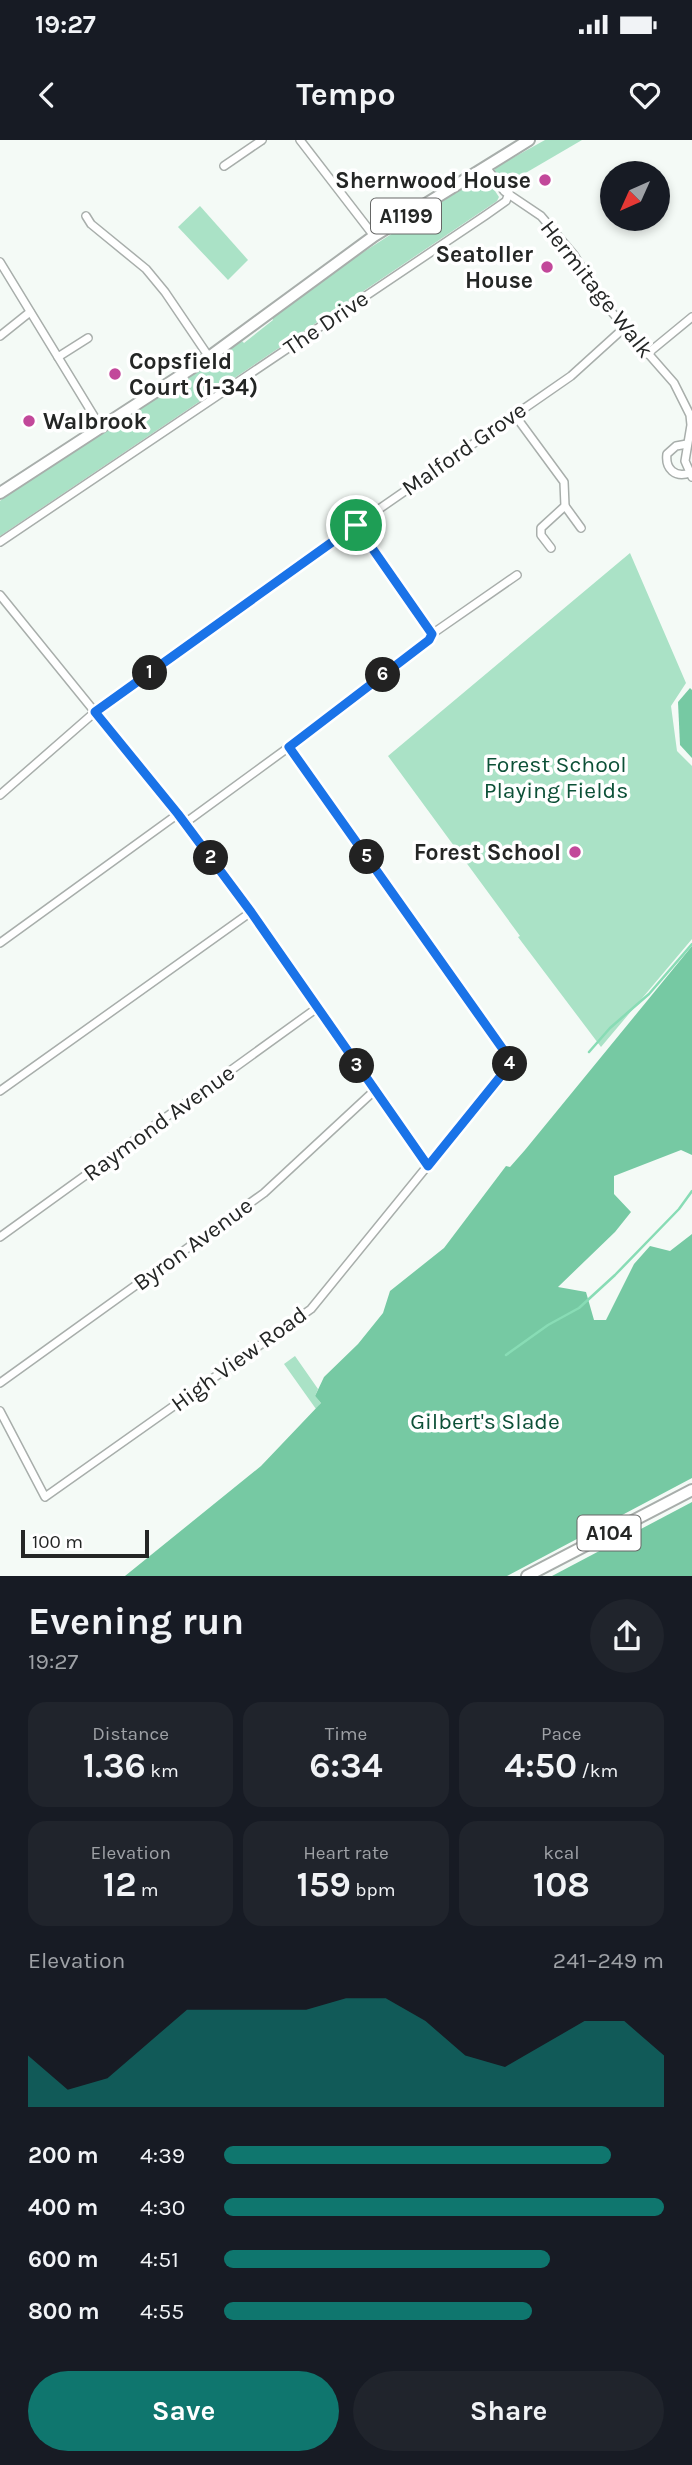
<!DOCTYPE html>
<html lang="en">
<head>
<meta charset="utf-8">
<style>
  body { margin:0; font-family:Karla,sans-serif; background:#20242c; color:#f1f3f6; height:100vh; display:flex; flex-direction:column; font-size:26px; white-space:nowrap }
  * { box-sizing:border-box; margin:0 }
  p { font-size:23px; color:#9ea1a6 }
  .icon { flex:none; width:38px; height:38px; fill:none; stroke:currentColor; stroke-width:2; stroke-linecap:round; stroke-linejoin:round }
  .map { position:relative; height:1436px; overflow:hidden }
  .panel { display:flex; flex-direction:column; background:#171b24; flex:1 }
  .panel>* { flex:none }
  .needle { width:46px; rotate:225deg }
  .controls { position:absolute; left:600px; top:21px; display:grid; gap:14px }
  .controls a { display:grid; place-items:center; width:70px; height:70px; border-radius:50%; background:#171b24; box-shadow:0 4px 10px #0003; font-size:35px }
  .scale { position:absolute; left:21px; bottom:18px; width:128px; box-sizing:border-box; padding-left:7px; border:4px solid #242625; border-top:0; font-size:19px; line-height:24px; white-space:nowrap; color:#242625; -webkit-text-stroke:5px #fff; paint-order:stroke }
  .pin { position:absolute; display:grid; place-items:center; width:60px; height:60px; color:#fff; margin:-30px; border:4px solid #fff; border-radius:50%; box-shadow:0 2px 7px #0007 }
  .km { position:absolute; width:35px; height:35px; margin:-18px; border-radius:50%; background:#222; color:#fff; font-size:19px; line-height:35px; text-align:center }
  .round { display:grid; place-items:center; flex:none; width:74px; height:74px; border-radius:37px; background:#20242c }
  .headline { display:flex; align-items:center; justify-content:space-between; height:119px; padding:0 28px }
  h1 { font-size:38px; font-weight:700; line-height:52px }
  .stats { display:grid; grid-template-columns:repeat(3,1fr); gap:10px; height:119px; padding:7px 28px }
  .stats div { display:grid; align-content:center; border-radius:18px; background:#20242c; text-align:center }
  .stats b { font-size:35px; font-weight:700 }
  .stats small { font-size:19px; font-weight:400 }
  .stats p { font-size:19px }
  .chart { height:196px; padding:14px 28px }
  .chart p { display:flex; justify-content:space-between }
  .chart svg { width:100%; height:126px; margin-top:7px; fill:#0f766e; opacity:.7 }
  .cta { display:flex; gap:14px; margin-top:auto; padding:14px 28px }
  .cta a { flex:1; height:80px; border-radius:42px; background:#0f766e; color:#fff; font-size:28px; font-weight:700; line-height:80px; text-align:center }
  .cta a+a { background:#20242c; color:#f1f3f6 }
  ul { padding:0 28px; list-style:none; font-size:23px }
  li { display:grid; grid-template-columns:112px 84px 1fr; align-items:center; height:52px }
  li i { height:18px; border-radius:9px; background:#0f766e }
  .status { display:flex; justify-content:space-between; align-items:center; height:49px; padding:0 35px; background:#171b24; direction:ltr }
  .status svg { height:19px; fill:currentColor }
  header { display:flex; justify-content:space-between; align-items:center; height:91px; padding:0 28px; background:#171b24; font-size:32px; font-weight:700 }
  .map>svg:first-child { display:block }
  .green { fill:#aae2c6 }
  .forest { fill:#76c9a3 }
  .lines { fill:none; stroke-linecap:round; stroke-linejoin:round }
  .stream { stroke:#88dcb5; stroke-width:2.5 }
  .street-casing { stroke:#a8aeab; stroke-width:10 }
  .primary-casing { stroke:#a8aeab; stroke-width:14 }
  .street { stroke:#fff; stroke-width:7 }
  .primary { stroke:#fff; stroke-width:10 }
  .route-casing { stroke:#fff; stroke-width:14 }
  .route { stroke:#1a73e8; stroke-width:9 }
  .poi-dot { fill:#c2489a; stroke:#fff; stroke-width:2.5 }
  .labels { text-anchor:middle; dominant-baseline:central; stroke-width:7; stroke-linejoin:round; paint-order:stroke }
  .shield { fill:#fff; stroke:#666766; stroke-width:2 }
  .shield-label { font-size:21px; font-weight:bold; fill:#242625 }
  .poi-label { font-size:23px; font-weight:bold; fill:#242625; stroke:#fff; text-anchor:end }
  .street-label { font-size:23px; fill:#242625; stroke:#fff }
  .park-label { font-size:23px; fill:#0c5037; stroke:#fff }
</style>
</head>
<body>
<div class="status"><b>19:27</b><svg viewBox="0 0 49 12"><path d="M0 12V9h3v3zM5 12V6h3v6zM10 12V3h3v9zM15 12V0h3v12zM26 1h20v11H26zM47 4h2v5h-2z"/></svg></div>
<header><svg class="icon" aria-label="back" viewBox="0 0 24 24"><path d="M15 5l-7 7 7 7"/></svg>Tempo<svg class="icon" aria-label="heart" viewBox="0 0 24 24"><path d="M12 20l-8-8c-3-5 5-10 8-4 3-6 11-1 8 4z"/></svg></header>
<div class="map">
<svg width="692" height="1436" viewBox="0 0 692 1436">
  <rect width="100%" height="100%" fill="#f4faf6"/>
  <g class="green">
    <path d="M545 0H582L505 45 494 31 496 27Z"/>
    <path d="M482 36H485L499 57 497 61 0 396V361L2 359 242 201 244 203 273 180 272 178 351 120Z"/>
    <path d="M200 66 248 120 228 140 178 87Z"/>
    <path d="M630 413 686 543 671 566 677 611 692 626V799L601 907 518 797 520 796 388 616Z"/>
    <path d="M295 1216 318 1249 315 1256 321 1263 316 1269 284 1224Z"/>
  </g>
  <g class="forest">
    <path d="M690 548 692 550V618L680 605 678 562Z"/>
    <path d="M692 806V1015L681 1010 614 1036V1054L631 1072 615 1092 558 1147 586 1152 594 1180H606L634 1124 650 1106 670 1111 692 1094V1338L507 1436H125L261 1326 321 1263 315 1256 324 1237 358 1204 383 1173 390 1151 444 1108 506 1026 510 1027 525 1010Z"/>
    <path d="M692 1362V1436H552Z"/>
  </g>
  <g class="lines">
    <g class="stream">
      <path d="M589 912 610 888 649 854 692 804"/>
      <path d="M506 1215 548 1185 579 1168 615 1135 679 1069 692 1051"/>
    </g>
    <g class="street-casing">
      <g id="street">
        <path d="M300 0 374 96"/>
        <path d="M224 26 262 0"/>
        <path d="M486 27 504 51 541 76 574 115 603 162 674 243 690 275 691 285 685 321 692 337"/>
        <path d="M86 76 91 84 146 129 165 152 209 217"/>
        <path d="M0 122 100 286"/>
        <path d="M0 196 30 172"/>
        <path d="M647 214 692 177"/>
        <path d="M58 217 88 198"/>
        <path d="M514 274 564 342 565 366 541 388V395L551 408"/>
        <path d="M687 304 676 306 667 314C665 329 675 338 690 333"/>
        <path d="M565 366 581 388"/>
        <path d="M0 402 486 75 506 61 509 53"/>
        <path d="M0 455 185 683 251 772 428 1026"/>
        <path d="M432 494 517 435"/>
        <path d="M0 655 95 572 356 385 571 236 624 188"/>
        <path d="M185 683 289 607 429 500 432 494 428 487 356 385"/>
        <path d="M0 803 178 674"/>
        <path d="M0 951 251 772"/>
        <path d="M0 1097 317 868"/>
        <path d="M0 1243 264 1053 374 951"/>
        <path d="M0 1271 45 1357 311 1169 512 922 289 607"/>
      </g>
    </g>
    <g class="primary-casing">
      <g id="primary">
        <path d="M0 353 209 217 374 96 529 0"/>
        <path d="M527 1436 692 1350"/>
      </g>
    </g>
    <use href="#street" class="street"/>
    <use href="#primary" class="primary"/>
  </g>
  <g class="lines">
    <g class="route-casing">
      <path id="route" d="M356 385 432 494 429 500 289 607 512 922 428 1026 251 772 178 674 95 572Z"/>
    </g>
    <use href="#route" class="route"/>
  </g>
  <g class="poi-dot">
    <circle cx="545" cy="40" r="7"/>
    <circle cx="547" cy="127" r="7"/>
    <circle cx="115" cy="234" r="7"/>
    <circle cx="29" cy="281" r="7"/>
    <circle cx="575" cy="712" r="7"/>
  </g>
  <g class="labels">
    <g class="shield">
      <rect x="371" y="58.5" width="70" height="35" rx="5"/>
      <rect x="577.5" y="1375.5" width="63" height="35" rx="5"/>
    </g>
    <g class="shield-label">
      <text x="406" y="76">A1199</text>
      <text x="609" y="1393">A104</text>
    </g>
    <g class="poi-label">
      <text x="531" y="40">Shernwood House</text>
      <text x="533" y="114">Seatoller<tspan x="533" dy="26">House</tspan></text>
      <text x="129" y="221" text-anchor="start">Copsfield<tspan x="129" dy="26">Court (1-34)</tspan></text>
      <text x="43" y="281" text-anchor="start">Walbrook</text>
      <text x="561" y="712">Forest School</text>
    </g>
    <g class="street-label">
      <text transform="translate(597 149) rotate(52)">Hermitage Walk</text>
      <text transform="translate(326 183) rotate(-34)">The Drive</text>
      <text transform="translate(464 309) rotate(-35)">Malford Grove</text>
      <text transform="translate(159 983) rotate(-36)">Raymond Avenue</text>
      <text transform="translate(193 1104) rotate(-36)">Byron Avenue</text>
      <text transform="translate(239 1219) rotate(-36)">High View Road</text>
    </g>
    <g class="park-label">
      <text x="556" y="624">Forest School<tspan x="556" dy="26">Playing Fields</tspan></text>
      <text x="485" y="1281">Gilbert's Slade</text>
    </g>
  </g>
</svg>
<div class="controls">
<a><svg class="needle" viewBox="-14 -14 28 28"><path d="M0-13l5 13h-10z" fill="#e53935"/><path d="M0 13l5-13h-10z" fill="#9ea1a6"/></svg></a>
</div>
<div class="scale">100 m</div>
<div class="pin" style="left:356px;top:385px;background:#1e9e55"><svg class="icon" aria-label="arrive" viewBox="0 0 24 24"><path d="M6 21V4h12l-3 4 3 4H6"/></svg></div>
<b class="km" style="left:150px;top:533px">1</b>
<b class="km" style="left:211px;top:718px">2</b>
<b class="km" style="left:357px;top:926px">3</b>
<b class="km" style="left:510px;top:924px">4</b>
<b class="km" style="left:367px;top:717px">5</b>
<b class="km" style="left:383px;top:535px">6</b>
</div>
<section class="panel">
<div class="headline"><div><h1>Evening run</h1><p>19:27</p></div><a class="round"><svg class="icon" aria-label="share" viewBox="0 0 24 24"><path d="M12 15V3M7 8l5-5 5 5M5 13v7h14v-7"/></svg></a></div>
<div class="stats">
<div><p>Distance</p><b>1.36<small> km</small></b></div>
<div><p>Time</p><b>6:34</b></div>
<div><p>Pace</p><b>4:50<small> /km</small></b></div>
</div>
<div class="stats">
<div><p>Elevation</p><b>12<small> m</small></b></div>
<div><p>Heart rate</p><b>159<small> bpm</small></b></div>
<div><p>kcal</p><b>108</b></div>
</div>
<div class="chart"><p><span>Elevation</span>241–249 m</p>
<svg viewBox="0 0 160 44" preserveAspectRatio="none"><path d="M0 44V26L10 38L20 34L30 22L40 10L50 10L60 10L70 10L80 6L90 6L100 14L110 26L120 30L130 22L140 14L150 14L160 26V44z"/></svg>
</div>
<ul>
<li><b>200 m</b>4:39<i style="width:88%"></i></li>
<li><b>400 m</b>4:30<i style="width:100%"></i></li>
<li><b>600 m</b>4:51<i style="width:74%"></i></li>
<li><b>800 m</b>4:55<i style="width:70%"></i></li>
</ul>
<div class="cta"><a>Save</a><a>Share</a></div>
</section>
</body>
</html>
